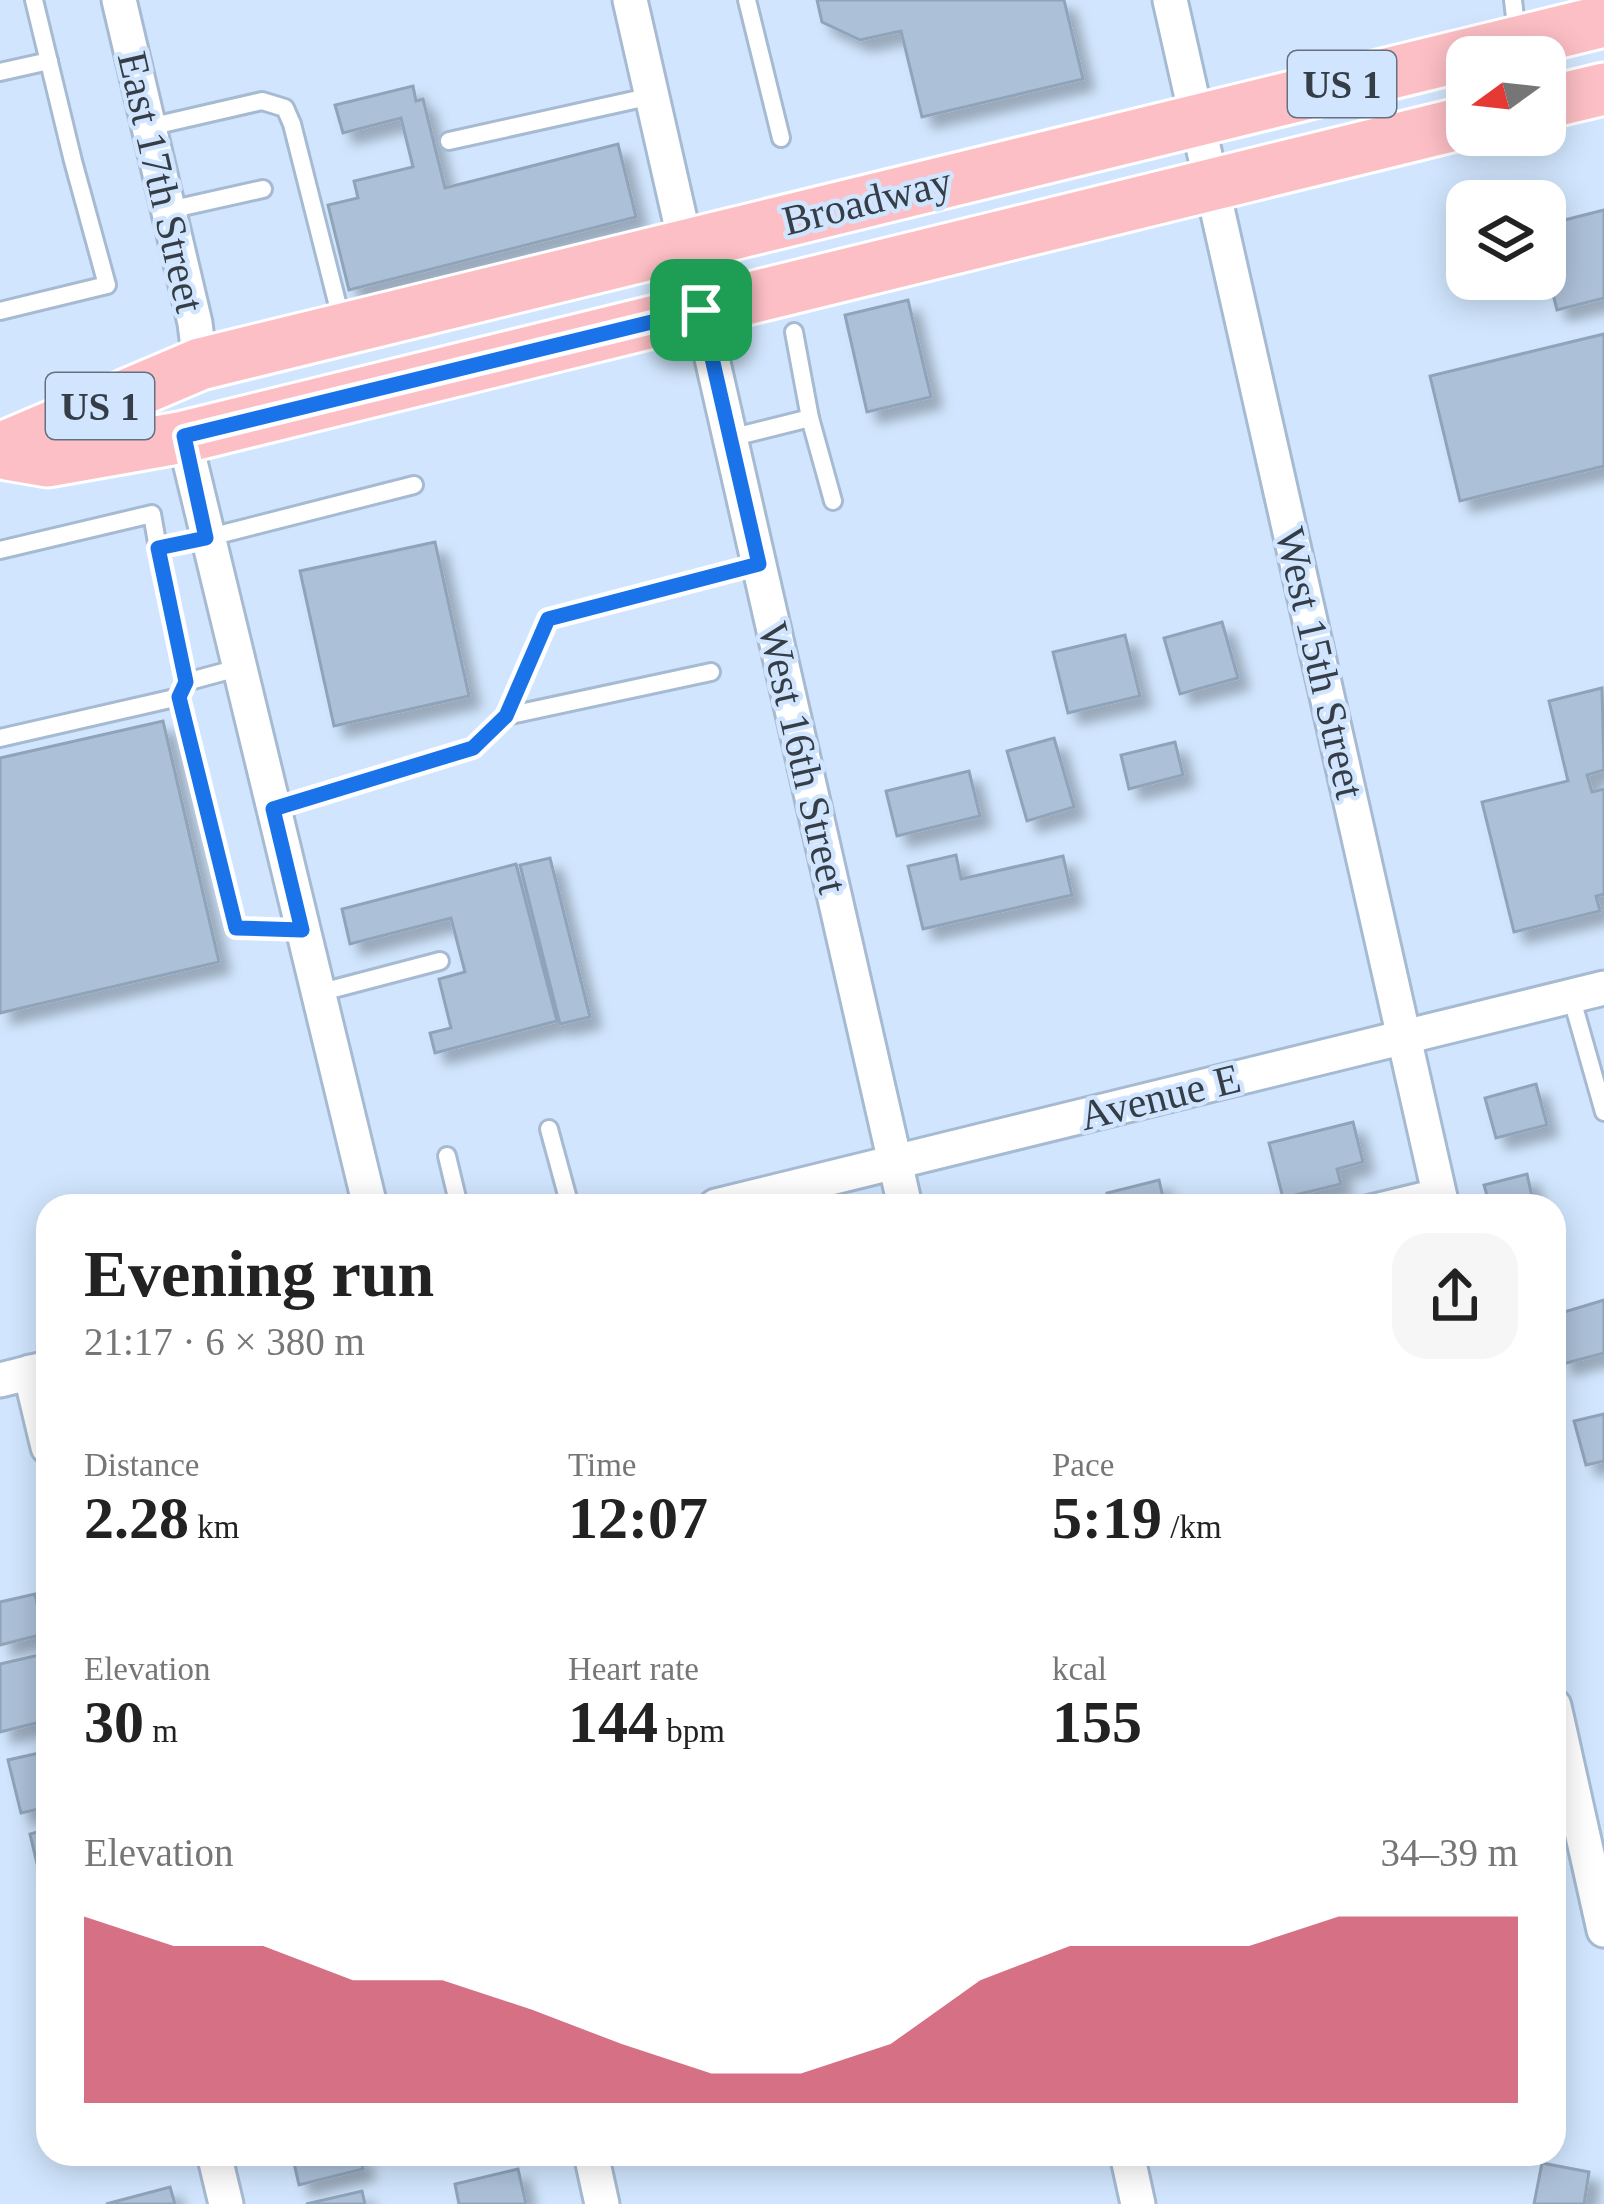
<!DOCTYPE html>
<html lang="en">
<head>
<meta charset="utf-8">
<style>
  body { margin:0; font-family:"Times New Roman",serif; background:#f6f6f6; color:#222; height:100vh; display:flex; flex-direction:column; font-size:45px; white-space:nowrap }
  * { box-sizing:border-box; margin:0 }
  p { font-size:39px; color:#767676 }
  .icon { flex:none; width:66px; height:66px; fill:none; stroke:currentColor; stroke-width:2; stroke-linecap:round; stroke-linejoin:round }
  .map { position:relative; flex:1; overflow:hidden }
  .details { position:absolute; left:36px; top:1194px; width:1530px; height:972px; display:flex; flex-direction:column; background:#fff; border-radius:36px; box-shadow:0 6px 30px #0003 }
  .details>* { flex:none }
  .needle { width:78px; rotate:255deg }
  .tools { position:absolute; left:1446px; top:36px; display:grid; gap:24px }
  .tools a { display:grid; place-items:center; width:120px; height:120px; border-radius:24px; background:#fff; box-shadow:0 6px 30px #0003; font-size:60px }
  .pin { position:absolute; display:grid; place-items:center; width:102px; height:102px; color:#fff; margin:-51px; border-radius:24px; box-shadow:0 6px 18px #0006 }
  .round { display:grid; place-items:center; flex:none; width:126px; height:126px; border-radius:36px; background:#f6f6f6 }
  .headline { display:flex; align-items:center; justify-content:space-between; height:204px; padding:0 48px }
  h1 { font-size:66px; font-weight:600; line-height:90px }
  .figures { display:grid; grid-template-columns:repeat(3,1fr); gap:18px; height:204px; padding:12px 48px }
  .figures div { display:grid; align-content:center }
  .figures b { font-size:60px; font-weight:600 }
  .figures small { font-size:33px; font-weight:400 }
  .figures p { font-size:33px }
  .chart { height:336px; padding:24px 48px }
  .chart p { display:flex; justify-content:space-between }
  .chart svg { width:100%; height:216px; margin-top:12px; fill:#c53552; opacity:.7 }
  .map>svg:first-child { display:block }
  .building { fill:#acc0d8; stroke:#8fa3b9; stroke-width:3; filter:url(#shadow) }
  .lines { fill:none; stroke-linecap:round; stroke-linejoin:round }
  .lane-casing { stroke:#a6bad1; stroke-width:22 }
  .street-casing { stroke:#a6bad1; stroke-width:39 }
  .primary-casing { stroke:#fff; stroke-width:57 }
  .lane { stroke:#fff; stroke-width:16 }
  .street { stroke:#fff; stroke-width:33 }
  .primary { stroke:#fcbfc5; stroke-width:51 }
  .route-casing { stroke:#fff; stroke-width:24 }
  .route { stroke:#1a73e8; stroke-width:15 }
  .labels { text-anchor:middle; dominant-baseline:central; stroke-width:9; stroke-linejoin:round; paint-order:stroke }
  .shield { fill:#d1e6fe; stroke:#64707e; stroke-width:3 }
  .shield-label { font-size:39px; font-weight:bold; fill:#353d47 }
  .street-label { font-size:42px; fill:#353d47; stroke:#d1e6fe }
</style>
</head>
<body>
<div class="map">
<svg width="1604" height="2204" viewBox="0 0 1604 2204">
  <defs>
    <filter id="shadow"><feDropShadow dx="11" dy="11" stdDeviation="6" flood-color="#0004"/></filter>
  </defs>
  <rect width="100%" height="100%" fill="#d1e6fe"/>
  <g class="building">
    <path d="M817 0H1064L1083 79 922 117 901 31 860 40 822 22Z"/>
    <path d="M413 86 416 101 423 99 445 188 618 144 636 217 349 290 328 205 358 198 354 181 413 167 401 118 343 133 335 105Z"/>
    <path d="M1604 210V298L1557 310 1545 262V225Z"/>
    <path d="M908 300 931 397 867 412 845 315Z"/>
    <path d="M1604 334V466L1460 501 1430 376Z"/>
    <path d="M435 542 469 696 334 726 300 571Z"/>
    <path d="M1222 622 1238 678 1180 694 1164 638Z"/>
    <path d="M1125 635 1140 696 1068 713 1053 652Z"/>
    <path d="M1602 688 1604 770 1587 775 1592 792 1604 789V894L1596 896 1600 911 1514 932 1482 802 1568 781 1549 701Z"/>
    <path d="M163 721 219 962 0 1013V758Z"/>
    <path d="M1054 738 1074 807 1027 821 1007 751Z"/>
    <path d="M1175 742 1183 775 1129 789 1121 755Z"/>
    <path d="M969 771 980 816 897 836 886 791Z"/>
    <path d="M956 855 961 879 1063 856 1072 895 923 929 908 866Z"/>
    <path d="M550 858 590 1017 560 1024 520 865Z"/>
    <path d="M516 864 557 1021 435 1053 430 1033 451 1028 439 979 465 972 451 918 350 944 342 909Z"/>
    <path d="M1536 1084 1547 1125 1496 1138 1485 1098Z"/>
    <path d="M1353 1122 1363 1162 1337 1169 1341 1184 1283 1198 1269 1143Z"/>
    <path d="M1527 1174 1534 1206H1490L1484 1185Z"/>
    <path d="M1159 1180 1165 1206H1110L1107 1193Z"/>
    <path d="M1604 1300V1353L1563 1364 1554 1332V1315Z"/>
    <path d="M1604 1414V1461L1586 1465 1574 1421Z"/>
    <path d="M35 1594 44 1634 0 1645V1602Z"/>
    <path d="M48 1653V1720L0 1732V1664Z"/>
    <path d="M48 1751V1807L21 1813 8 1760Z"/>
    <path d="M48 1829V1896L45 1897 30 1834Z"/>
    <path d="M292 2154H359L363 2169 299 2185Z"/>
    <path d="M1542 2163 1589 2172 1584 2204H1534Z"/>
    <path d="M518 2169 526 2204H459L455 2184Z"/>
    <path d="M170 2187 175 2204H106Z"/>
    <path d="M362 2191 365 2204H306Z"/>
  </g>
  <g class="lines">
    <g class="lane-casing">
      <g id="lane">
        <path d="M747 0 781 138"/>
        <path d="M1513 0 1517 35"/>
        <path d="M0 72 49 61"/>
        <path d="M149 127 262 101 285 108 292 124 343 326"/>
        <path d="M449 141 652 96"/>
        <path d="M169 210 263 189"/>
        <path d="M0 311 107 285 73 161 34 0"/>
        <path d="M794 332 810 418 833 501"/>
        <path d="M730 438 810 418"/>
        <path d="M158 548 186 682"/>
        <path d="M0 550 152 514 158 548 206 538 414 485"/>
        <path d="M179 697 236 928 302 930"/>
        <path d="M506 716 548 619 759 564"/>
        <path d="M0 738 179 697 186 682 238 668"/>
        <path d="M273 809 473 749 506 716 711 672"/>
        <path d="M318 993 440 961"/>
        <path d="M1571 996 1604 1112"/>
        <path d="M549 1129 570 1206"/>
        <path d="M447 1156 459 1206"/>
        <path d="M1360 1206 1438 1187"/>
      </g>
    </g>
    <g class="street-casing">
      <g id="street">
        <path d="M119 0 195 323 200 364"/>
        <path d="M630 0 686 246"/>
        <path d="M1170 0 1442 1206"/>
        <path d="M701 310 905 1206"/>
        <path d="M184 437 370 1206"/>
        <path d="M716 1206 1604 988"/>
        <path d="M30 1372 48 1447"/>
        <path d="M0 1380 48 1368"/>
        <path d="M1554 1706 1604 1930"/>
        <path d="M214 2154 226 2204"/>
        <path d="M591 2154 602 2204"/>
        <path d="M1127 2154 1138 2204"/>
      </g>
    </g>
    <g class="primary-casing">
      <g id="primary">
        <path d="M1545 103 1604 89"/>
        <path d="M0 449 200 364 1604 21"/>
        <path d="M7 454 48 461 184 437 1467 122"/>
      </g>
    </g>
    <use href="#lane" class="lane"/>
    <use href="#street" class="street"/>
    <use href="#primary" class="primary"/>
  </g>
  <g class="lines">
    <g class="route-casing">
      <path id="route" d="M701 310 759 564 548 619 506 716 473 748 273 809 302 930 236 928 179 697 186 682 158 548 206 538 184 436Z"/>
    </g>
    <use href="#route" class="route"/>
  </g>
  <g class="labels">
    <g class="shield">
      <rect x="1288" y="51" width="108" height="66" rx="9"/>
      <rect x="46" y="373" width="108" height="66" rx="9"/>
    </g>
    <g class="shield-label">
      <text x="1342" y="84">US 1</text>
      <text x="100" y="406">US 1</text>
    </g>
    <g class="street-label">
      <text transform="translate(161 182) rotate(77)">East 17th Street</text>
      <text transform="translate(867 201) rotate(-14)">Broadway</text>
      <text transform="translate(1320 663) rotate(77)">West 15th Street</text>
      <text transform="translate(803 758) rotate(77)">West 16th Street</text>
      <text transform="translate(1160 1097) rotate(-14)">Avenue E</text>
    </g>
  </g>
</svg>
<div class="tools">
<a><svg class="needle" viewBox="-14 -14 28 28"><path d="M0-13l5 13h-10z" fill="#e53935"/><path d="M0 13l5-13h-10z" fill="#767676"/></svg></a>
<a><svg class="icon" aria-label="layers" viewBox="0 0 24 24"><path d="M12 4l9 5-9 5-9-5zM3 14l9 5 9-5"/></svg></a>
</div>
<div class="pin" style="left:701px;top:310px;background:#1e9e55"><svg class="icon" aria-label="arrive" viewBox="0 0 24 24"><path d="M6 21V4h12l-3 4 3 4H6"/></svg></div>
<section class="details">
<div class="headline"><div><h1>Evening run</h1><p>21:17 · 6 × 380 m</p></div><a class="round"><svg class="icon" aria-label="share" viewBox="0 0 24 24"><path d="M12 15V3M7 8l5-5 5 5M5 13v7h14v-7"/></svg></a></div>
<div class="figures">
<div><p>Distance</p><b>2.28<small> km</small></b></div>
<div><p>Time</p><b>12:07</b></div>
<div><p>Pace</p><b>5:19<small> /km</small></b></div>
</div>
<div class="figures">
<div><p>Elevation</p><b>30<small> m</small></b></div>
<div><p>Heart rate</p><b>144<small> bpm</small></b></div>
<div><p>kcal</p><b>155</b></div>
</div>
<div class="chart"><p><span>Elevation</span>34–39 m</p>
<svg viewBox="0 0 160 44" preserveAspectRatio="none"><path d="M0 44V6L10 12L20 12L30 19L40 19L50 25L60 32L70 38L80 38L90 32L100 19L110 12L120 12L130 12L140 6L150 6L160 6V44z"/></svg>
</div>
</section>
</div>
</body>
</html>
